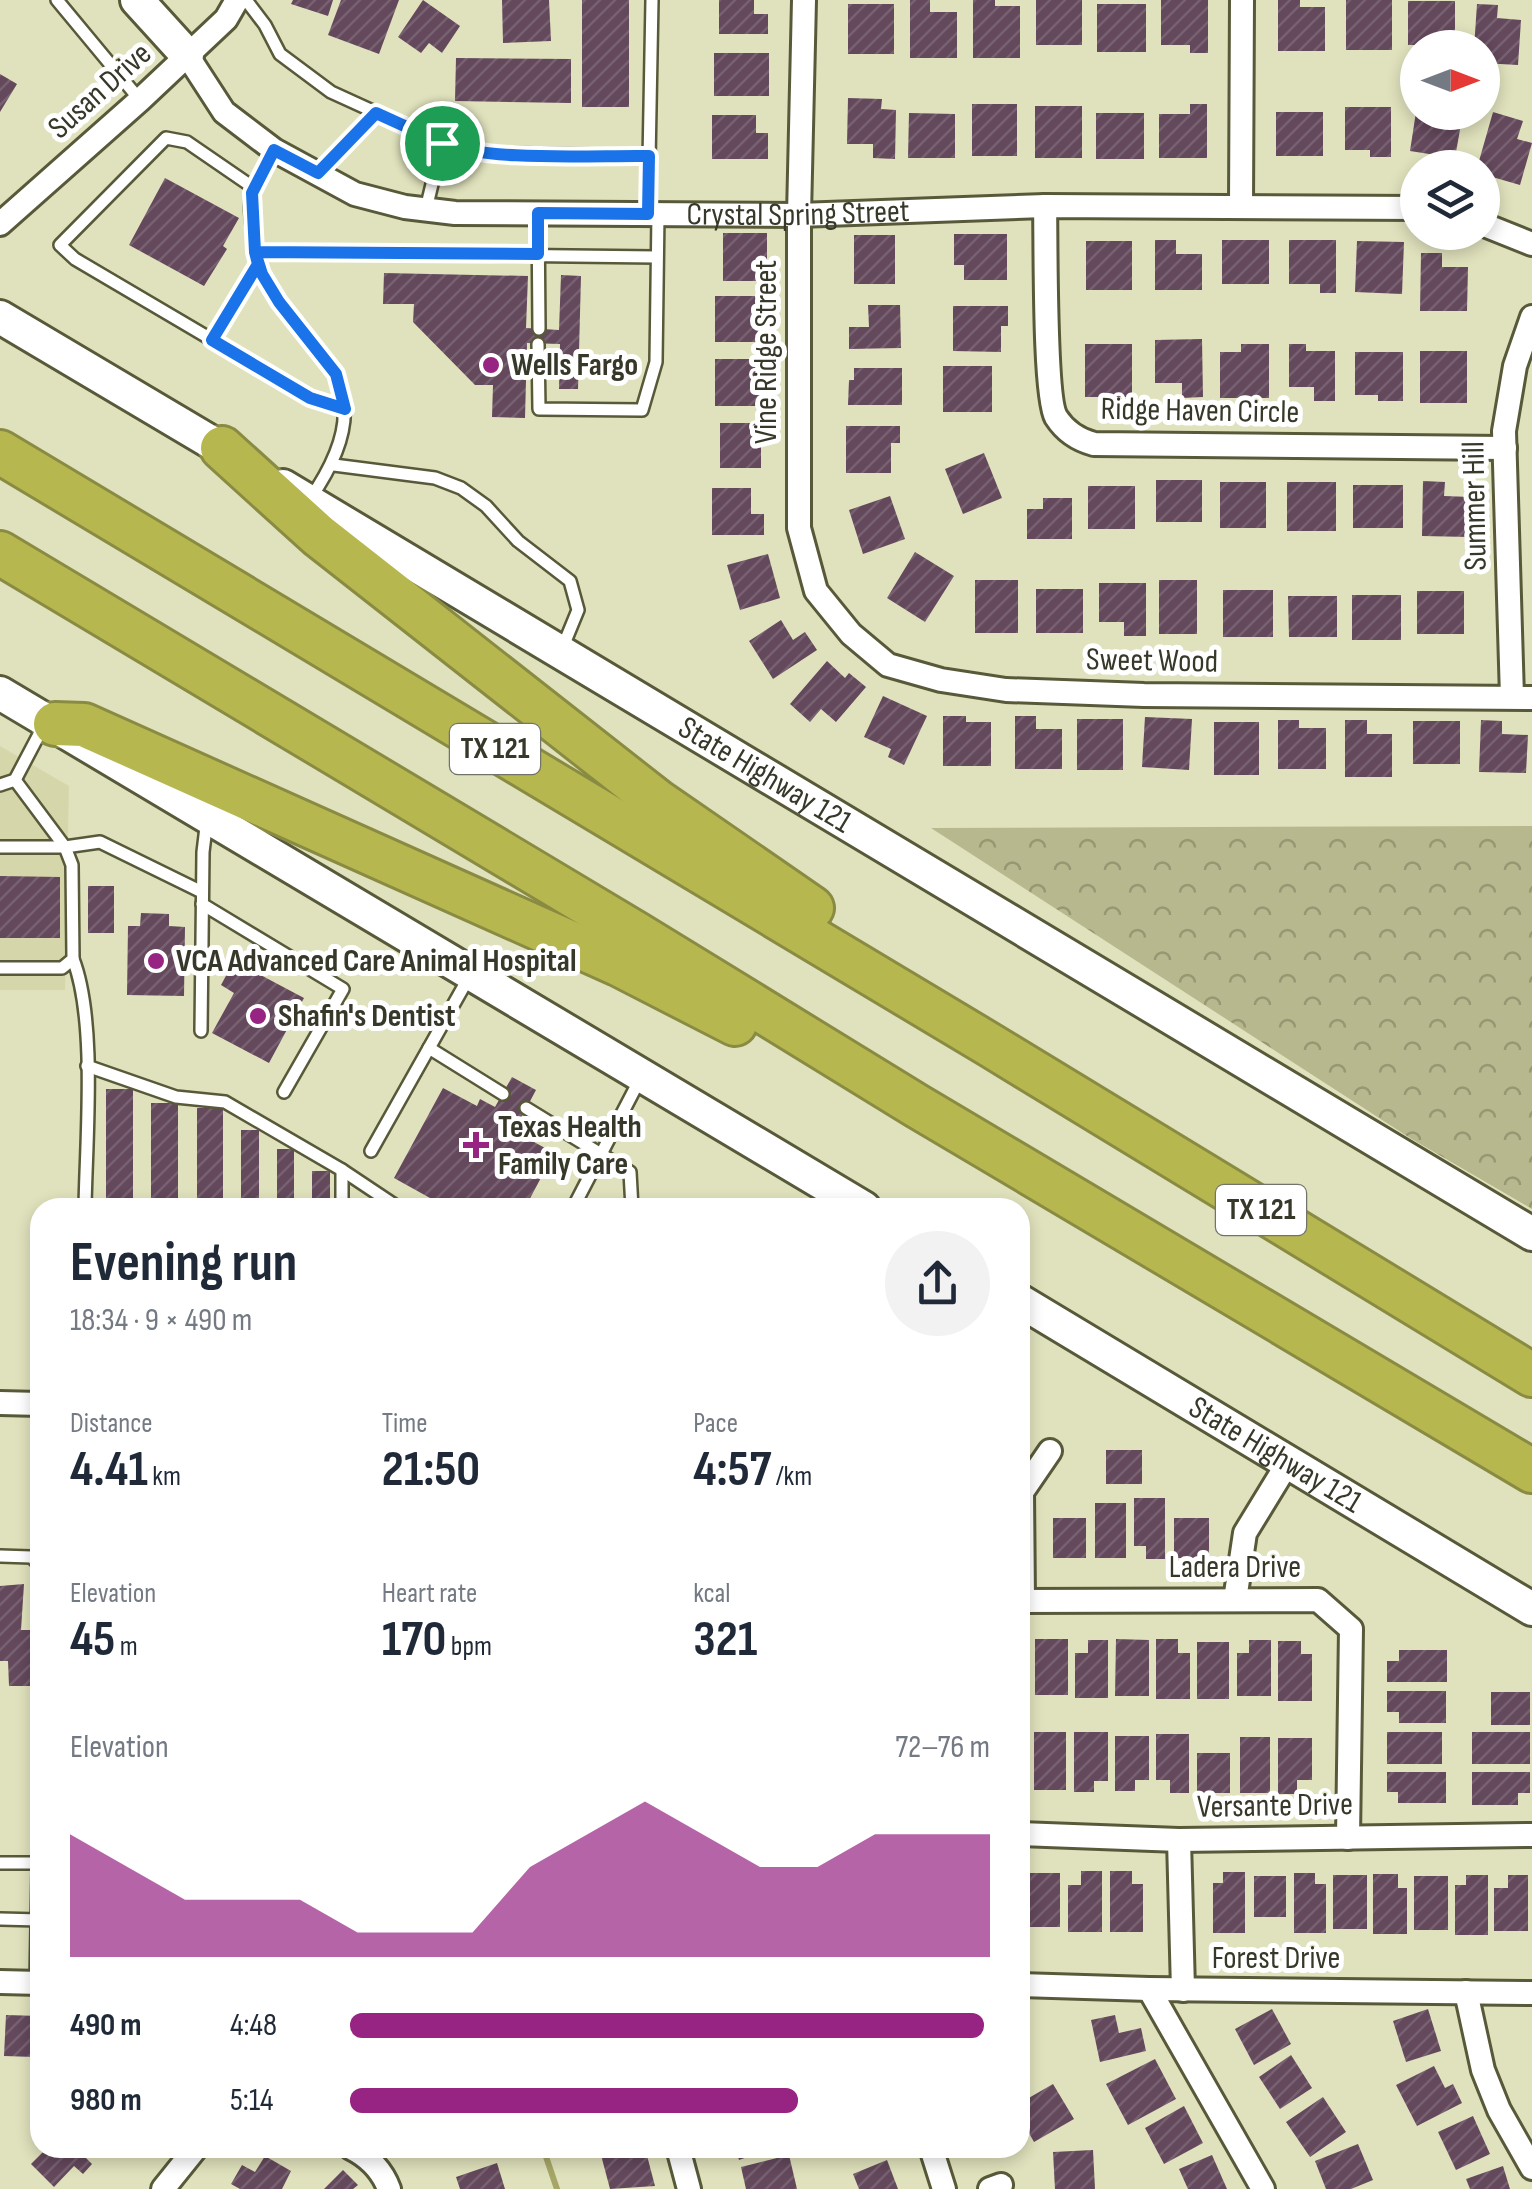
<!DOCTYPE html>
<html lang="en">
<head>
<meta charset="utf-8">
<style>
  body { margin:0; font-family:"Sofia Sans Condensed",sans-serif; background:#f2f2f3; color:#1f2937; height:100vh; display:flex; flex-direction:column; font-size:38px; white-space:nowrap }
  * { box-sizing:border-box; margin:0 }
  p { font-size:32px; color:#747a83 }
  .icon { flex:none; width:55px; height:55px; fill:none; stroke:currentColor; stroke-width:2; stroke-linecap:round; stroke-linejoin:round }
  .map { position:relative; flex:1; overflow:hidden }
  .drawer { position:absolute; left:30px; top:1198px; width:1000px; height:960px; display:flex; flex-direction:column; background:#fff; border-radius:30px; box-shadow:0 5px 15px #0003 }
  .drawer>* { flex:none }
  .needle { width:65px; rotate:90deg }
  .tools { position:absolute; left:1400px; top:30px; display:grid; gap:20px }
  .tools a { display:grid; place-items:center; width:100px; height:100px; border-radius:50%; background:#fff; box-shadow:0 5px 15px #0003; font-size:50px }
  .pin { position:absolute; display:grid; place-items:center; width:85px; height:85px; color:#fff; margin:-42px; border:5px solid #fff; border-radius:50%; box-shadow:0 2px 10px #0007 }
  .round { display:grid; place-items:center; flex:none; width:105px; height:105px; border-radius:52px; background:#f2f2f3 }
  .headline { display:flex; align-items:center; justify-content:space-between; height:170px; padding:0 40px }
  h1 { font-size:55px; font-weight:700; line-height:75px }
  .stats { display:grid; grid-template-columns:repeat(3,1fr); gap:15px; height:170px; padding:10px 40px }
  .stats div { display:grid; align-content:center }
  .stats b { font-size:50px; font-weight:700 }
  .stats small { font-size:28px; font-weight:400 }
  .stats p { font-size:28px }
  .chart { height:280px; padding:20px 40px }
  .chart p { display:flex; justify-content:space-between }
  .chart svg { width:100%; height:180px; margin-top:10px; fill:#972482; opacity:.7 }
  ul { padding:0 40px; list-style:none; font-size:32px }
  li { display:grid; grid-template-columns:160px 120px 1fr; align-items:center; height:75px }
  li i { height:25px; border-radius:12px; background:#972482 }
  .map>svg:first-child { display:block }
  .built { fill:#d5d7ab }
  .forest { fill:url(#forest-crowns) }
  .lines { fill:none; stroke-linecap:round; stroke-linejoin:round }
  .stream { stroke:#a6a766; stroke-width:6 }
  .building { fill:url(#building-hatch) }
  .lane-casing { stroke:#585939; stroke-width:16 }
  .street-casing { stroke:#585939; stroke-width:28 }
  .secondary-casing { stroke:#585939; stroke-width:38 }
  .highway-casing { stroke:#8a8b42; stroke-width:48 }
  .lane { stroke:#fff; stroke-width:11 }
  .street { stroke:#fff; stroke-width:22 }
  .secondary { stroke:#fff; stroke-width:32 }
  .highway { stroke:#b7b750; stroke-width:42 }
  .route-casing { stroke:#fff; stroke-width:20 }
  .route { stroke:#1a73e8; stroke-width:12 }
  .poi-dot { fill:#972482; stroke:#fff; stroke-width:4 }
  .labels { text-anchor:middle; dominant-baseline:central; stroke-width:10; stroke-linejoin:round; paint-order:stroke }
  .shield { fill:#fff; stroke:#737469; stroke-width:2.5 }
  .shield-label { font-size:30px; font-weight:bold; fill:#373829 }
  .street-label { font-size:32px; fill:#373829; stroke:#fff }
  .poi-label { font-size:32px; font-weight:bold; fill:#373829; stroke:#fff; text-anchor:start }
</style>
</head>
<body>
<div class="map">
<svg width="1532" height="2189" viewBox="0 0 1532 2189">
  <defs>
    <pattern id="forest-crowns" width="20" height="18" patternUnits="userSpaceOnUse" patternTransform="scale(2.5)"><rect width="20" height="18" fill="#b7b88d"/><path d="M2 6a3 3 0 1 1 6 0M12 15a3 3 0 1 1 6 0" fill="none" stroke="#969773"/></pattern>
    <pattern id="building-hatch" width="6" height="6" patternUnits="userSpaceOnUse" patternTransform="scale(2.5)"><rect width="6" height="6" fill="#64485c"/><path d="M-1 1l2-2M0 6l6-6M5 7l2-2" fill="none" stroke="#776170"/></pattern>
  </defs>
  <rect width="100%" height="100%" fill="#e0e2bd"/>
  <path class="built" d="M0 746 69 786 65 990H0Z"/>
  <path class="forest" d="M1532 826V1209L1410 1138 931 828Z"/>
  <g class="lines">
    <path class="stream" d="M543 2148 557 2189"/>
  </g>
  <g class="building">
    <path d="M293 0H333L328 16 291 4Z"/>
    <path d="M341 0H399L379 54 328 35Z"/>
    <path d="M423 0 460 26 442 53 429 43 421 53 398 37Z"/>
    <path d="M502 0H549L551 41 503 43Z"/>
    <rect x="582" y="0" width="47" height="107"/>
    <path d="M719 0H754V14H768V34H719Z"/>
    <path d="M910 0H930V12H957V58H910Z"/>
    <path d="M973 0H995V6H1020V58H973Z"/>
    <rect x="1036" y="0" width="46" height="45"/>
    <path d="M1161 0H1208V53H1190V45H1161Z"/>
    <path d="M1278 0H1300V7H1325V51H1278Z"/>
    <rect x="1346" y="0" width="46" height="50"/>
    <rect x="1408" y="1" width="47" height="44"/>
    <rect x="848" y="4" width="46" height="50"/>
    <rect x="1097" y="4" width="49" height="48"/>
    <path d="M1477 4 1498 5 1497 18 1521 20 1518 65 1482 63V48H1474Z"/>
    <rect x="714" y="53" width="55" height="43"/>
    <path d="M456 58 571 59V103L455 101Z"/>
    <path d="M0 74 17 84 0 112Z"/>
    <path d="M848 98 882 99 881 109 896 110 895 159 873 158V144H847Z"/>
    <rect x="972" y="104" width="45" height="52"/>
    <path d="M1190 104H1207V158H1159V114H1190Z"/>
    <rect x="1035" y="106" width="47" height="52"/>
    <path d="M1345 107H1391V157H1370V150H1345Z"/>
    <rect x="1276" y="112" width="47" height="44"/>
    <path d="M1416 112 1462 118 1455 158 1410 151Z"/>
    <path d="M1493 112 1523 121 1517 139 1532 143 1520 185 1482 174V168H1477Z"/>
    <path d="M909 113 955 114V158H908Z"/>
    <rect x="1096" y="113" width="48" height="46"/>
    <path d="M712 115H756V133H768V159H712Z"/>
    <path d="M165 178 239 218 223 246 227 249 204 286 129 245Z"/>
    <rect x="723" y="233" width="44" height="48"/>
    <path d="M954 234H1007V280H964V265H954Z"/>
    <rect x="854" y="235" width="41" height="49"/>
    <path d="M1155 240H1176V254H1202V290H1155Z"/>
    <rect x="1222" y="240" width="47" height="44"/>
    <path d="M1289 240H1336V293H1320V284H1289Z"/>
    <rect x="1086" y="241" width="46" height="49"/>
    <path d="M1357 241 1404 242 1402 294 1355 292Z"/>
    <path d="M1421 253H1442V267H1468L1467 311H1420Z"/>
    <path d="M384 273 528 276 526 328 559 330 561 275 581 276 578 389H559L560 344 527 343 525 418 492 417 493 385H475L413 322 414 304H383Z"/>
    <path d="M715 296H768V317H761V342H715Z"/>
    <path d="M868 305H900L901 348 849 349V327H869Z"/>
    <path d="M953 306H1008V326H1001V352L953 351Z"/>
    <path d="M1202 339 1203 397 1182 398V383H1155V340Z"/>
    <rect x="1085" y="344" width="47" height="53"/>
    <path d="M1241 344H1269V398H1220V352H1241Z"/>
    <path d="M1289 344H1306V351H1335V401H1314V387H1289Z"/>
    <rect x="1420" y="351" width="47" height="52"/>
    <path d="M1355 352H1403V401H1378V395H1355Z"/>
    <rect x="715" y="359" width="52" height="47"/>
    <rect x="943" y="366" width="49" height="46"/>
    <path d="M854 368H902V405H848L849 380H854Z"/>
    <rect x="720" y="423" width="41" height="45"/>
    <path d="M846 426H900V443H891V473H846Z"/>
    <path d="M984 453 1002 498 963 514 945 469Z"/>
    <rect x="1156" y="480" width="46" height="42"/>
    <path d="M1423 481 1445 482 1444 496 1471 497 1470 537 1422 536Z"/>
    <rect x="1220" y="482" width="46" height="46"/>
    <rect x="1287" y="482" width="49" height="49"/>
    <rect x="1353" y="485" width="50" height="43"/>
    <rect x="1088" y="486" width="47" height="43"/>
    <path d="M712 488H751V514H764V535H712Z"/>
    <path d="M890 496 905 539 863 554 849 510Z"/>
    <path d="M1043 498H1072V539H1027V509H1043Z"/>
    <path d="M915 552 954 576 925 622 887 598Z"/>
    <path d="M768 554 780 598 740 610 727 565Z"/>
    <rect x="975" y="580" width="43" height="53"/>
    <rect x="1159" y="580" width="38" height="54"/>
    <path d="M1099 583H1146V636H1124V622H1099Z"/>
    <rect x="1036" y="589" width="47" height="44"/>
    <rect x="1223" y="590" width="50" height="47"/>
    <rect x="1417" y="591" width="47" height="43"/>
    <rect x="1352" y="595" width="49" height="45"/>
    <path d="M1288 596H1337V637H1289Z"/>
    <path d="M781 620 793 640 805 632 817 650 773 679 749 641Z"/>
    <path d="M827 661 845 678 849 673 866 687 836 722 821 709 810 722 790 704Z"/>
    <path d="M883 696 927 716 904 765 888 757 891 749 864 737Z"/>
    <path d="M943 716H966V722H991V766H943Z"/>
    <path d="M1015 716H1036V729H1062V769H1015Z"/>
    <path d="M1145 717 1192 719 1189 770 1142 767Z"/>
    <rect x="1077" y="719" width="46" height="51"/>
    <path d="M1278 720H1299V728H1326V769H1278Z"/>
    <path d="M1345 720H1367V734H1392V777H1345Z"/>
    <path d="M1481 720 1502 721V734L1528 735 1526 773 1479 772Z"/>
    <rect x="1413" y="721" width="47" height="43"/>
    <rect x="1214" y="722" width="45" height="53"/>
    <path d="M0 876 60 877V938H0Z"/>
    <rect x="88" y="886" width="26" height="47"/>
    <path d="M141 913 169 914V926L185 927 184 996 127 995 128 926H140Z"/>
    <path d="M234 961 304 998 269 1063 212 1033 234 993 221 985Z"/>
    <path d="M512 1077 536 1090 519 1122 530 1127 525 1137 554 1153 525 1208H448L394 1178 443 1088 477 1106 480 1099 495 1107Z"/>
    <rect x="106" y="1089" width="27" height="119"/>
    <rect x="151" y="1103" width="27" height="105"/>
    <rect x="197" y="1108" width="26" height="100"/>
    <rect x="241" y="1130" width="18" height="78"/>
    <rect x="277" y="1149" width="17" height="59"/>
    <rect x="312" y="1171" width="18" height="37"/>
    <rect x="1106" y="1450" width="36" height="34"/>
    <path d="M1134 1498H1165V1559H1146V1546H1134Z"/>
    <rect x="1095" y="1503" width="31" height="55"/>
    <rect x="1053" y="1518" width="33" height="40"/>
    <rect x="1174" y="1518" width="35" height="40"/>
    <path d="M24 1584 21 1630H40V1686H9L8 1661H0V1586Z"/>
    <rect x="1035" y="1639" width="33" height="56"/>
    <path d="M1116 1639 1149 1640V1696H1115Z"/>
    <path d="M1156 1639H1178V1653H1190V1699H1156Z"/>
    <rect x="1020" y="1640" width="8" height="58"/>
    <path d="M1088 1640H1108V1698H1075V1653H1088Z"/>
    <path d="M1249 1640H1271V1696H1237V1653H1249Z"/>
    <path d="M1278 1641H1301V1654H1312V1701H1278Z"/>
    <rect x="1197" y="1642" width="32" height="57"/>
    <path d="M1399 1650H1447V1682H1387V1661H1399Z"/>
    <path d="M1387 1691H1446V1723H1399V1712H1387Z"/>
    <rect x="1491" y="1692" width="39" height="33"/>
    <rect x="1020" y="1732" width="6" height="47"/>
    <rect x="1034" y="1732" width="32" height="58"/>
    <path d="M1074 1732H1108V1781H1094V1792H1074Z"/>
    <rect x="1387" y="1732" width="55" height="32"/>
    <rect x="1472" y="1732" width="58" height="32"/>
    <path d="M1156 1734H1189V1793H1170V1780H1156Z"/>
    <path d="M1115 1736H1149V1780H1135V1791H1115Z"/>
    <rect x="1240" y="1737" width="30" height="56"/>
    <path d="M1278 1738H1312V1780H1297V1794H1278Z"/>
    <rect x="1197" y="1753" width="33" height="40"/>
    <path d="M1387 1772H1446V1803H1398V1792H1387Z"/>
    <path d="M1472 1772H1530V1793H1518V1805H1472Z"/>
    <path d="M1081 1871H1102V1932H1068V1885H1081Z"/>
    <path d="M1110 1871H1132V1884H1143V1932H1110Z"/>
    <path d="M1223 1872H1245V1933H1213V1883H1223Z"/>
    <rect x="1028" y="1873" width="32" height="54"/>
    <path d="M1294 1873H1315V1884H1326V1933H1294Z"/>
    <path d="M1373 1874H1398V1888H1407V1934H1373Z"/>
    <rect x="1333" y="1875" width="34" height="54"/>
    <path d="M1466 1875H1488V1935H1455V1885H1466Z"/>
    <path d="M1508 1875H1528V1931H1494V1888H1508Z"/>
    <rect x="1254" y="1876" width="32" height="41"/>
    <rect x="1414" y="1876" width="34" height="54"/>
    <path d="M1272 2009 1291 2044 1254 2065 1235 2029Z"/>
    <path d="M1428 2009 1441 2051 1406 2062 1393 2021Z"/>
    <path d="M6 2015 40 2016V2070H34V2057L4 2056Z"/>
    <path d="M1115 2015 1119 2033 1141 2028 1146 2051 1100 2062 1091 2020Z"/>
    <path d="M1291 2055 1312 2088 1280 2109 1259 2077Z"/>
    <path d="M1155 2059 1176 2099 1128 2125 1106 2084Z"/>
    <path d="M1434 2066 1445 2088 1453 2084 1462 2103 1417 2126 1396 2085Z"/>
    <path d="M1053 2084 1074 2119 1034 2142 1020 2117V2103Z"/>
    <path d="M1323 2097 1346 2132 1310 2157 1286 2122Z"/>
    <path d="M1184 2106 1203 2143 1164 2164 1145 2128Z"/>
    <path d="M1473 2116 1490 2154 1456 2170 1438 2132Z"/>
    <path d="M1358 2144 1373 2180 1351 2189H1326L1315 2161Z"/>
    <path d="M47 2148H76L92 2164 83 2174 74 2166 54 2187 31 2164Z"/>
    <path d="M629 2148H645L655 2186 610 2189 601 2155Z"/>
    <path d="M735 2148H772L739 2160Z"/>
    <path d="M843 2148H882V2149L845 2157Z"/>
    <path d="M1093 2150 1095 2189H1055L1053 2152Z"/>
    <path d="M789 2155 797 2189H746L741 2167Z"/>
    <path d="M1212 2155 1227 2189H1188L1179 2169Z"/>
    <path d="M265 2156 291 2171 282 2189H240L231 2184 242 2165 255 2172Z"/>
    <path d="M887 2160 898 2189H859L853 2174Z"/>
    <path d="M497 2163 505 2189H460L456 2177Z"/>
    <path d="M1503 2166 1510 2189H1470L1466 2179Z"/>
    <path d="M343 2170 358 2185 353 2189H324Z"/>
  </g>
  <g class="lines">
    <g class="lane-casing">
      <g id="lane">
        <path d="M57 0 140 100"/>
        <path d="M246 0 265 25 280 54 331 92 456 149 484 153 649 156"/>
        <path d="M274 150C267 163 258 177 253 191 248 204 252 222 253 236 264 350 409 356 310 499"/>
        <path d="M317 173 375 113"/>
        <path d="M254 188 187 142 166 138 60 245 75 259 311 398 345 409"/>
        <path d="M426 209 442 143"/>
        <path d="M538 213 539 329"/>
        <path d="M648 214 652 0"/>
        <path d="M255 252 656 257"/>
        <path d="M211 340 258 264"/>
        <path d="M538 344 539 409 642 410 656 362 658 214"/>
        <path d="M334 465 435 478 461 488 486 506 518 541 570 581 578 610 562 649"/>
        <path d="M0 785 15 780 45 723"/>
        <path d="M0 847H65L100 842 202 892"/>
        <path d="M202 904 343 989 284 1092"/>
        <path d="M73 959C97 1021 86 1139 85 1208"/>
        <path d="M0 968H62L73 959 72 865 65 847 15 780"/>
        <path d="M201 1031 203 852 207 819"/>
        <path d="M429 1048 503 1094"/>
        <path d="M87 1066 176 1097 225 1102 342 1170 399 1208"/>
        <path d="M526 1108 630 1172 632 1208"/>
        <path d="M371 1151 469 977"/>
        <path d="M342 1208V1170"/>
        <path d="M573 1208 640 1079"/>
        <path d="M0 1556 31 1557 40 1565"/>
        <path d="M0 1863H38"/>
        <path d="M0 1919 40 1920"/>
        <path d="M36 1983 40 1758"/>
      </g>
    </g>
    <g class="street-casing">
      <g id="street">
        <path d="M804 0 799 215V528L816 591 851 634 888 665 941 680 1006 690 1144 695 1532 698"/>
        <path id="s1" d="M187 55 224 112 274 150 355 194 405 207 455 213 799 215 1045 206 1418 208"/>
        <path d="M1241 205 1242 0"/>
        <path d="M1045 206C1046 241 1044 396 1056 417 1065 431 1079 440 1094 444L1505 448"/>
        <path d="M0 224 140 100 226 19 237 0"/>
        <path d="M1482 224 1532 244"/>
        <path d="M1512 697 1504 431 1515 366 1532 317"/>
        <path d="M0 1403 40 1404"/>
        <path d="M1235 1600 1245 1533 1289 1461"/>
        <path d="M1020 1601 1318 1600 1351 1629 1348 1838"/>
        <path d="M1023 1601 1022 1492 1050 1451"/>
        <path d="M1020 1834 1179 1840 1532 1835"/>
        <path d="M1179 1840 1183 1990"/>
        <path d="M0 1982 40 1983"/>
        <path d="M1020 1985 1149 1989 1532 1993"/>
        <path d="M1149 1989 1263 2189"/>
        <path d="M1466 1992 1483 2070 1499 2110 1532 2168"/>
        <path d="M351 2148C369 2157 382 2170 389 2189"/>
        <path d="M678 2148 689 2189"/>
        <path d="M931 2148 944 2189"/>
        <path d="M163 2189 196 2148"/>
        <path d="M990 2189 1001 2185"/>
      </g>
    </g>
    <g class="secondary-casing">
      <g id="secondary">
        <path d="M137 0 187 55"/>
        <path d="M0 317 241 460"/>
        <path id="s2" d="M283 486 1532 1234"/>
        <path d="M0 693 864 1208"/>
        <path id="s3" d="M1020 1301 1532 1609"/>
      </g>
    </g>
    <g class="highway-casing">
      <g id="highway">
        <path d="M222 448 318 535 657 801 812 908"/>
        <path d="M0 452 990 1045 1532 1375"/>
        <path d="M0 553 637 934 917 1106 1532 1471"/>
        <path d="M55 724 84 725 618 964 735 1024"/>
      </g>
    </g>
    <use href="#lane" class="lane"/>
    <use href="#street" class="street"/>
    <use href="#secondary" class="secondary"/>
    <use href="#highway" class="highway"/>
  </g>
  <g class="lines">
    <g class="route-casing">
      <path id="route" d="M442 143 376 113 318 173 274 150 252 193 255 252 262 274 279 302 336 374 345 409 310 398 212 340 258 264 255 252 538 254V213L648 214 649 156C596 155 487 162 442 143"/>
    </g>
    <use href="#route" class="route"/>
  </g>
  <g class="poi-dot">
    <circle cx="491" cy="365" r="10"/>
    <circle cx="156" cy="961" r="10"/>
    <circle cx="258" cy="1016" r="10"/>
    <path d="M471 1130h10v10h10v10h-10v10h-10v-10h-10v-10h10z"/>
  </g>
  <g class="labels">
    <g class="shield">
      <rect x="450" y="724" width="90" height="50" rx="8"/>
      <rect x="1216" y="1185" width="90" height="50" rx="8"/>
    </g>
    <g class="shield-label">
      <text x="495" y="749">TX 121</text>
      <text x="1261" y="1210">TX 121</text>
    </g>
    <g class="street-label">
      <text transform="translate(100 91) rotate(-42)">Susan Drive</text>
      <text stroke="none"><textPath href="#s1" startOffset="668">Crystal Spring Street</textPath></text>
      <text transform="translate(766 352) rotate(-90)">Vine Ridge Street</text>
      <text transform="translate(1200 411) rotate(1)">Ridge Haven Circle</text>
      <text transform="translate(1475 506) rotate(-91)">Summer Hill</text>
      <text transform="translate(1152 661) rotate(1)">Sweet Wood</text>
      <text stroke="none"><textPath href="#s2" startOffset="562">State Highway 121</textPath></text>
      <text stroke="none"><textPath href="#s3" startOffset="298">State Highway 121</textPath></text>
      <text x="1235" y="1567">Ladera Drive</text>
      <text transform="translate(1275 1806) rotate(-1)">Versante Drive</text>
      <text x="1276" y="1958">Forest Drive</text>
    </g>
    <g class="poi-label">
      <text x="511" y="365">Wells Fargo</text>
      <text x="176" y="961">VCA Advanced Care Animal Hospital</text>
      <text x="278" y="1016">Shafin's Dentist</text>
      <text x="498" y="1127">Texas Health<tspan x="498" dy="37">Family Care</tspan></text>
    </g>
  </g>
</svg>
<div class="tools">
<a><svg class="needle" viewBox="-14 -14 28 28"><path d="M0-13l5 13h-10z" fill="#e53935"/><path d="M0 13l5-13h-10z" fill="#747a83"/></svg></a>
<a><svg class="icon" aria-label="layers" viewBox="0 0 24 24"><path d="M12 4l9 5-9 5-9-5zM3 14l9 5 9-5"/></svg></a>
</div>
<div class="pin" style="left:442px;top:143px;background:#1e9e55"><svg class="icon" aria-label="arrive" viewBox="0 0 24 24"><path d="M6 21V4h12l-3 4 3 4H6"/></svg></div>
<section class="drawer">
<div class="headline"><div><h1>Evening run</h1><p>18:34 · 9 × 490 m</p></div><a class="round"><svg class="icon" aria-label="share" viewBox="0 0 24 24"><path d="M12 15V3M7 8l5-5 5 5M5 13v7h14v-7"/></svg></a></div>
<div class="stats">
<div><p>Distance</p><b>4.41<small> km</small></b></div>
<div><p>Time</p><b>21:50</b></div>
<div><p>Pace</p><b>4:57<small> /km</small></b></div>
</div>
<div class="stats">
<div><p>Elevation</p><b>45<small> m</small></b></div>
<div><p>Heart rate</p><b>170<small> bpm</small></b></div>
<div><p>kcal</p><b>321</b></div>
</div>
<div class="chart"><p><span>Elevation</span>72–76 m</p>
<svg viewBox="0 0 160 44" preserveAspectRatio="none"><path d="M0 44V14L10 22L20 30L30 30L40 30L50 38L60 38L70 38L80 22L90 14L100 6L110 14L120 22L130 22L140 14L150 14L160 14V44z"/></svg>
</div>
<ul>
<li><b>490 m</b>4:48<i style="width:99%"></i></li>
<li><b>980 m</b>5:14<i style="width:70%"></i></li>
</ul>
</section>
</div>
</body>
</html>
